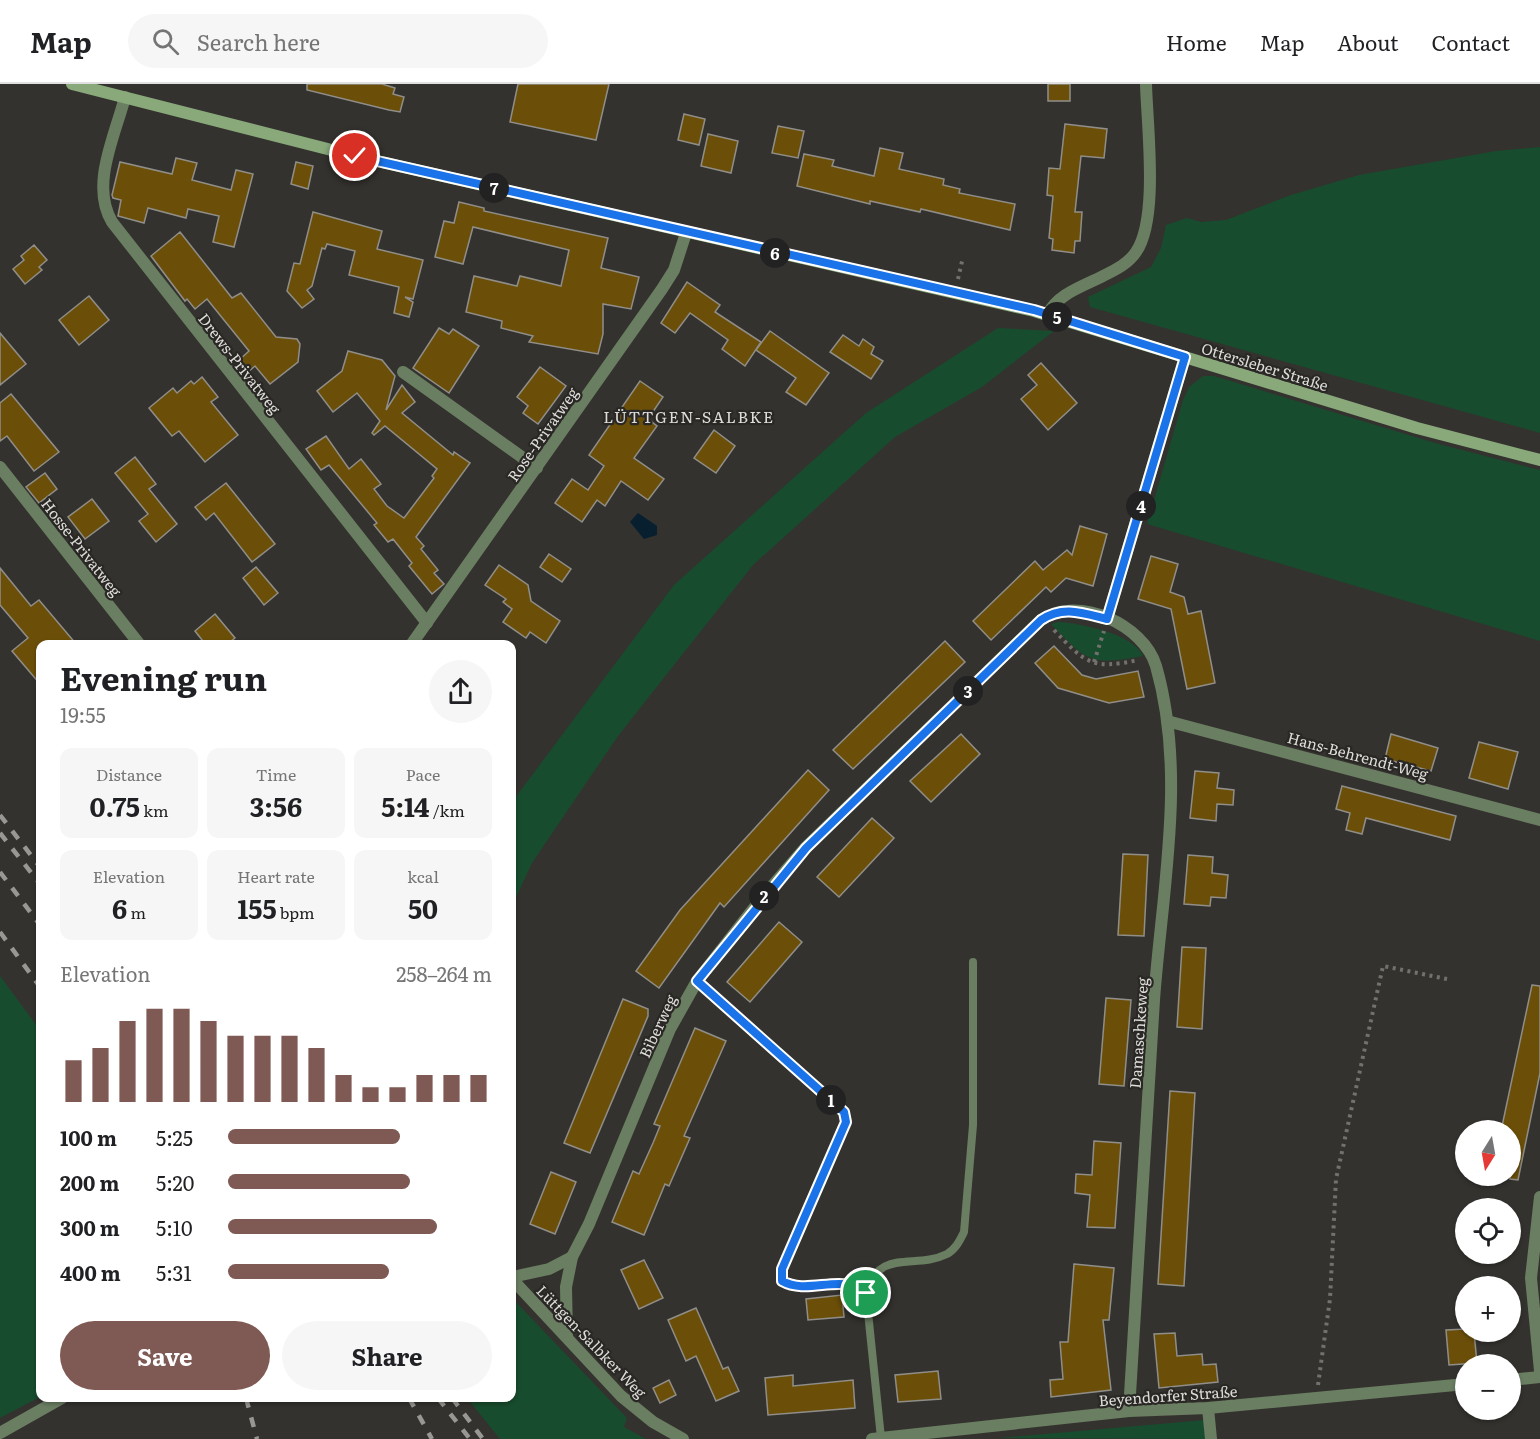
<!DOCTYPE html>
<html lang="en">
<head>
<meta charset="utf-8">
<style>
  body { margin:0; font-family:Literata,serif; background:#f6f6f6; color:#202124; height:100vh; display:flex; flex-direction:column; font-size:22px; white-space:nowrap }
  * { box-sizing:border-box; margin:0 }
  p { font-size:20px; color:#757577 }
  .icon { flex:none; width:33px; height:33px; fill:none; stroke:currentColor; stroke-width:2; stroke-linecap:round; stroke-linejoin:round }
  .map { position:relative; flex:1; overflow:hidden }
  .panel { position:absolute; left:36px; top:556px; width:480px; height:762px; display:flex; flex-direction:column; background:#fff; border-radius:12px; box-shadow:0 2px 4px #0004 }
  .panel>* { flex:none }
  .needle { width:39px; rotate:191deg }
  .controls { position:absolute; left:1455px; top:1036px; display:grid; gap:12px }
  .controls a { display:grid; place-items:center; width:66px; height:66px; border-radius:50%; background:#fff; box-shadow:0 2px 4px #0004; font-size:30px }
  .pin { position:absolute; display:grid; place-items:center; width:51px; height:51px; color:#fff; margin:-26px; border:3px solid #fff; border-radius:50%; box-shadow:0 2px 6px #0007 }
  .km { position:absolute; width:30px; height:30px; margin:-15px; border-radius:50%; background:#222; color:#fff; font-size:16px; line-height:30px; text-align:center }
  .round { display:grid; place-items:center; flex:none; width:63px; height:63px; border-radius:32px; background:#f6f6f6 }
  .head { display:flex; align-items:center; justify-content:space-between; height:102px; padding:0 24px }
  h1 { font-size:33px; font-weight:700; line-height:45px }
  .figures { display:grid; grid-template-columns:repeat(3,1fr); gap:9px; height:102px; padding:6px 24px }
  .figures div { display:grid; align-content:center; border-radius:12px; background:#f6f6f6; text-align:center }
  .figures b { font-size:26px; font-weight:700 }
  .figures small { font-size:16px; font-weight:400 }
  .figures p { font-size:16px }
  .chart { height:168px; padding:12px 24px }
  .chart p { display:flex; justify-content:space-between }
  .chart svg { width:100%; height:108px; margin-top:6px; stroke:#7f5953; stroke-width:6 }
  .cta { display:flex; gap:12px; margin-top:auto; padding:12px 24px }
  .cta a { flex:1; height:69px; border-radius:36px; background:#7f5953; color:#fff; font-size:24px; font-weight:700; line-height:69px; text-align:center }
  .cta a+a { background:#f6f6f6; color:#202124 }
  ul { padding:0 24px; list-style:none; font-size:20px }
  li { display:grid; grid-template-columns:96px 72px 1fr; align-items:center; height:45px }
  li i { height:15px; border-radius:8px; background:#7f5953 }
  header { display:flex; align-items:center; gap:36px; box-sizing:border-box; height:84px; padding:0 30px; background:#fff; border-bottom:2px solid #e0e0e0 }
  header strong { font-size:28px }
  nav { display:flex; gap:33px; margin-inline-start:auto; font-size:21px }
  .search { width:420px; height:54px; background:#f6f6f6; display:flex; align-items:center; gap:15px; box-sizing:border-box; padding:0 21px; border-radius:33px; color:#757577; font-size:22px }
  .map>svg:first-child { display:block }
  .green { fill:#184c2e }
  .water { fill:#071f2f }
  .building { fill:#6b4f09; stroke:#908e89; stroke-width:1.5 }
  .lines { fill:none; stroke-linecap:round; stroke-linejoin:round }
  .path { stroke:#72716d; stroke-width:4; stroke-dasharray:3 4.5; stroke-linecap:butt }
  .service { stroke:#6a7e62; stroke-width:8 }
  .minor { stroke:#6a7e62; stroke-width:12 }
  .secondary { stroke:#89a97b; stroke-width:12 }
  .rail { stroke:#989793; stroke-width:4.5; stroke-dasharray:10 10; stroke-linecap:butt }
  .route-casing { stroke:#fff; stroke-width:12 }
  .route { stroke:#1a73e8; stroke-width:8 }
  .labels { text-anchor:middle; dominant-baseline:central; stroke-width:4.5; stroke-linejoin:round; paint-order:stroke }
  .street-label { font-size:15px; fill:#dddcd9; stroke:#2a2825 }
  .neighbourhood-label { font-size:16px; letter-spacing:1.5px; fill:#dddcd9; stroke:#2a2825 }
</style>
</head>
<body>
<header>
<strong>Map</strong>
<div class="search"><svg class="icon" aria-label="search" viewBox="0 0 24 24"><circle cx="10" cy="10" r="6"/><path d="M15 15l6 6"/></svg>Search here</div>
<nav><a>Home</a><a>Map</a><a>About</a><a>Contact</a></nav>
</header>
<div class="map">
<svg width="1540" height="1355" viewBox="0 0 1540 1355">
  <rect width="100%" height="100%" fill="#34322e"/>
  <g class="green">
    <path d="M1540 63V349L1090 223 1088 213 1151 183 1161 164 1166 141 1187 134 1201 138 1226 136 1291 111 1359 91 1496 67Z"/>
    <path d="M998 244 1054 247 982 303 895 353 753 481 618 652 532 779 512 822V718L674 501 866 329Z"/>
    <path d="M1203 292H1214L1435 359 1540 386V557L1147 440 1183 316 1189 303Z"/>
    <path d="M1058 538C1081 539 1133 550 1143 572 1091 582 1087 578 1051 540Z"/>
    <path d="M0 892 40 946V1313L0 1334Z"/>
    <path d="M512 1214 627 1334 624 1343 646 1355H500L467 1314H512Z"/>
    <path d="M1205 1336 1206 1355 999 1354Z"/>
  </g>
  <path class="water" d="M638 429 657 442V451L644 455 630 438Z"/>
  <g class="building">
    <path d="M307 0H382L395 4 393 10 404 13 400 28 389 26 307 6Z"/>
    <path d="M518 0H609L596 56 510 38Z"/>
    <rect x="1048" y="0" width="22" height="17"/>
    <path d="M684 30 705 35 699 61 678 56Z"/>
    <path d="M1065 40 1107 45 1104 74 1081 72 1075 128H1082L1080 157H1075L1074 169 1052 166 1053 155 1049 154 1053 112 1047 111 1049 84 1060 85Z"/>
    <path d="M778 42 804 47 798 74 772 69Z"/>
    <path d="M708 50 738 57 731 89 701 82Z"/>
    <path d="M880 64 903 69 899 85 944 95 943 101 960 105 959 109 1015 120 1010 146 921 125 920 128 870 117V120L797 102 804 70 834 76 832 82 874 92Z"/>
    <path d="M176 74 197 79 192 96 231 106 236 86 253 90 234 163 213 158 219 132 188 125 186 134 148 124 144 139 118 132 121 116 113 114 112 111 120 78 172 90Z"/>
    <path d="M296 78 313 82 308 105 291 100Z"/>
    <path d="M459 118 484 124V127L608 154 601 184 639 193 631 225 603 220V250L598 270 529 258 533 252 501 244 502 237 466 228 474 192 517 202 520 192 561 202 569 166 473 143 463 180 435 173 444 137 454 139Z"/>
    <path d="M313 128 382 147 377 165 423 176 413 215 405 213 413 218 409 233 394 229 399 203 349 191 355 167 327 160 325 165 322 164 312 202 307 206 314 215 302 224 287 207 294 179 300 180Z"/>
    <path d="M180 148 232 214 241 209 276 253 297 255 300 260 298 278 270 300 255 282 247 289 237 278 249 267 207 215 195 225 187 215 185 217 151 172Z"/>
    <path d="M34 161 47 176 39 183 42 186 25 200 13 185 24 176 21 172Z"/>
    <path d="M687 198 720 221 715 228 761 258 745 282 722 265 728 256 690 229 675 249 661 239Z"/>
    <path d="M89 212 109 236 79 261 59 236Z"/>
    <path d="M439 244 449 250 453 245 479 262 449 309 413 284Z"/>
    <path d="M770 247 829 289 806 321 786 308 796 294 756 266Z"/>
    <path d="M0 249 26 280 0 301Z"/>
    <path d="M843 251 859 262 863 255 874 263 871 270 883 277 871 295 830 268Z"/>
    <path d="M348 267 382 276 395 292 386 326 402 301 415 318 402 329 453 371 454 368 470 379 416 453 424 462 421 465 438 486 434 489 444 500 432 510 409 482 412 479 393 455 388 458 374 441 377 439 329 381 321 386 306 365 326 352 349 385 361 375 381 400 374 405 387 422 404 434 434 394 432 392 437 385 385 342 374 351 372 349 380 337 357 309 333 328 317 307 342 287Z"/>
    <path d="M1041 279 1077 319 1048 346 1021 315 1037 301 1028 291Z"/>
    <path d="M540 283 566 302 538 340 523 329 528 322 517 313Z"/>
    <path d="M202 293 218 313 211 318 238 351 205 378 179 347 172 352 149 324 173 304 177 309 191 297 194 300Z"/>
    <path d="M640 297 663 313 648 335 657 342 634 374 664 395 648 416 621 397 605 422 597 416 582 438 555 419 572 395 588 406 604 382 589 371Z"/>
    <path d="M11 310 59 368 34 387 7 352 0 357V319Z"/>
    <path d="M714 346 735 362 716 389 694 374Z"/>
    <path d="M135 373 156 400 149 405 177 440 156 458 139 437 148 430 115 389Z"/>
    <path d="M45 389 57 405 39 419 26 403Z"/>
    <path d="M226 399 275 460 252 478 214 429 206 436 195 423Z"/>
    <path d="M92 415 109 437 85 455 68 433Z"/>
    <path d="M1080 442 1107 450 1093 502 1066 494 1051 508 1046 503 991 556 973 537 1035 477 1043 486 1067 466 1072 471Z"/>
    <path d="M549 470 571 485 562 498 540 483Z"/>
    <path d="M1151 472 1178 480 1170 508 1184 513 1188 530 1201 527 1215 599 1187 605 1171 525 1138 515Z"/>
    <path d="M499 481 528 501 531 517 560 537 546 559 530 548 526 554 503 538 512 525 503 518 506 515 485 501Z"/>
    <path d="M256 483 278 509 264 521 243 494Z"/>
    <path d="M0 484 31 522 39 516 77 561H40V600L12 567 28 554 0 521Z"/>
    <path d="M215 530 235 554 226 561H206L195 547Z"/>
    <path d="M945 557 965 578 853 685 833 666Z"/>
    <path d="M1054 562 1082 591 1096 595 1138 587 1144 613 1109 619 1058 604 1035 579Z"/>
    <path d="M961 650 980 670 931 718 910 697Z"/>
    <path d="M1391 650 1438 664 1431 687 1385 675Z"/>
    <path d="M1479 658 1518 668 1508 705 1469 694Z"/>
    <path d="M808 686 829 706 724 823 720 819 659 904 636 887 680 826Z"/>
    <path d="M1195 687 1219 689 1217 704 1234 706 1233 721 1217 720 1216 737 1190 734Z"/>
    <path d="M1342 702 1456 732 1450 756 1366 734 1362 750 1346 746 1350 729 1336 725Z"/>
    <path d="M872 734 894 754 839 813 817 793Z"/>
    <path d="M1123 770 1148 771 1144 852 1118 851Z"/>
    <path d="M1188 771 1213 773 1212 789 1228 791 1226 814 1211 813 1210 822 1184 820Z"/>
    <path d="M779 838 802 858 750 918 727 898Z"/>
    <path d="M1182 863 1206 864 1202 945 1177 943Z"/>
    <path d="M1532 901 1540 902V989L1518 1096 1510 1095V1047H1501Z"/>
    <path d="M1106 914 1131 916 1124 1002 1099 1000Z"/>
    <path d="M623 915 648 925V932L590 1069 564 1059Z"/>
    <path d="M695 944 726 957 684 1052 690 1054 669 1102 665 1100 644 1151 612 1138 633 1087 639 1090 653 1059 660 1042 654 1040Z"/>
    <path d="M1170 1007 1195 1009 1184 1202 1158 1200Z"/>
    <path d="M1094 1057 1121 1059 1115 1144 1087 1143 1090 1111 1075 1109 1076 1090 1092 1091Z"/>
    <path d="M551 1088 576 1098 555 1150 530 1140Z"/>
    <path d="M644 1176 663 1214 639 1225 621 1186Z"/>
    <path d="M1074 1180 1114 1184 1109 1236H1103L1111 1306 1051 1313 1050 1296 1063 1295 1060 1258H1068Z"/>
    <path d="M842 1211 844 1233 808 1236 806 1215Z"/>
    <path d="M696 1224 723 1285 728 1283 739 1307 716 1317 696 1272 686 1277 668 1236Z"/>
    <path d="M1466 1245V1248H1474L1477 1279 1449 1281 1446 1246Z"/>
    <path d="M1175 1249 1177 1272 1202 1270 1203 1281 1216 1280 1218 1298 1159 1304 1154 1250Z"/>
    <path d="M938 1287 941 1315 898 1318 895 1291Z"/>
    <path d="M793 1291V1302L853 1296 855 1324 768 1331 765 1294Z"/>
    <path d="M669 1296 676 1311 660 1319 653 1304Z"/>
  </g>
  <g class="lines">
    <g class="path">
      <path d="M958 195 963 173"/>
      <path d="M1054 546C1085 579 1092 586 1138 576"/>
      <path d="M1094 578 1104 547"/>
      <path d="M1318 1301 1330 1215 1336 1095 1383 882 1447 895"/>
    </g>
    <g class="service">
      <path d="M697 897 844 1028 845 1038 782 1185V1197C808 1212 841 1188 866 1209"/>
      <path d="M881 1354 866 1209C879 1163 915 1186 947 1170 956 1165 960 1156 964 1148L973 1041V878"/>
    </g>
    <g class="minor">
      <path d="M125 13C115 52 90 101 112 138L427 539"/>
      <path d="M1048 230C1057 210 1084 202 1103 192 1115 186 1128 180 1136 168 1159 135 1147 41 1146 0"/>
      <path d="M403 288 537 384"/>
      <path d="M0 383 140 561"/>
      <path d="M1107 535 1185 273"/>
      <path d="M411 561 662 205 674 186 686 149"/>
      <path d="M1167 637 1540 736"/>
      <path d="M1540 1113 1531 1194 1540 1287"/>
      <path d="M512 1193 549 1185 572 1173"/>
      <path d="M512 1195 621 1312 653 1338 683 1355"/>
      <path d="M567 1252 566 1203 572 1173 589 1140 670 945 697 897 762 814 806 763 1041 536C1078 510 1144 541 1156 582 1187 690 1162 806 1154 916 1145 1053 1138 1190 1129 1327"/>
      <path d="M1510 1296 1540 1293"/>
      <path d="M1208 1324 1211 1355"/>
      <path d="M0 1349 62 1314"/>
      <path d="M872 1355 1129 1327 1208 1324 1466 1300"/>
    </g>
    <path class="secondary" d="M72 0 355 72 1034 227 1417 344 1540 376"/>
    <g class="rail">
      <path d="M0 731 40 783"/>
      <path d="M0 749 40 800"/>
      <path d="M0 788 40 841"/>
      <path d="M0 848 40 903"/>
      <path d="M246 1314 257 1355"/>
      <path d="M409 1314 432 1355"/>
      <path d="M438 1314 470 1355"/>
      <path d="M452 1314 483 1355"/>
    </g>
  </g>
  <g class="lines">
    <g class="route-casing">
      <path id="route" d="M355 72 1034 226 1185 273 1107 535C1083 529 1063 521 1041 536L806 764 697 897 844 1028 846 1038 782 1185V1197C809 1212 841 1188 866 1209"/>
    </g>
    <use href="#route" class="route"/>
  </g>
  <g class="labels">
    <g class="street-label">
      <text transform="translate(240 279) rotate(52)">Drews-Privatweg</text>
      <text transform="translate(1265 282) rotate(17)">Ottersleber Straße</text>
      <text transform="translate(542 350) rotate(-55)">Rose-Privatweg</text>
      <text transform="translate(82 463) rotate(52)">Hosse-Privatweg</text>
      <text transform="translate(1358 671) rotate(15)">Hans-Behrendt-Weg</text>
      <text transform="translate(657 942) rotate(-65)">Biberweg</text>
      <text transform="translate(1138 949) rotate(-86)">Damaschkeweg</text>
      <text transform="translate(592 1257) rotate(46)">Lüttgen-Salbker Weg</text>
      <text transform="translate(1168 1311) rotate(-4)">Beyendorfer Straße</text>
    </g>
    <g class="neighbourhood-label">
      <text x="689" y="332">LÜTTGEN-SALBKE</text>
    </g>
  </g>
</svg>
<div class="controls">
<a><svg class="needle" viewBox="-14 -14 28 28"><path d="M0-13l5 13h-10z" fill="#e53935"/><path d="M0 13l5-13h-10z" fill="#757577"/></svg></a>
<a><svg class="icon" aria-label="locate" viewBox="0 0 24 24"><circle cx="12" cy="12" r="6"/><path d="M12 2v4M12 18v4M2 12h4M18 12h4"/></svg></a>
<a>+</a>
<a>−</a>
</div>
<div class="pin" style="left:866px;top:1209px;background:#1e9e55"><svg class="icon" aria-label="arrive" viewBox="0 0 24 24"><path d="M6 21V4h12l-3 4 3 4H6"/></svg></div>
<div class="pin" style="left:355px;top:72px;background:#d93025"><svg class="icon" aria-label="check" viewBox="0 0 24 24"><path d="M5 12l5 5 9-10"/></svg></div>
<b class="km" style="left:831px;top:1016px">1</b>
<b class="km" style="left:764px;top:812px">2</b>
<b class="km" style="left:968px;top:607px">3</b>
<b class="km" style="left:1141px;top:422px">4</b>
<b class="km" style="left:1057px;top:233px">5</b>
<b class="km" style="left:775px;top:169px">6</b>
<b class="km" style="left:494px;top:104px">7</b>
<section class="panel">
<div class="head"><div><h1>Evening run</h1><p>19:55</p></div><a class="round"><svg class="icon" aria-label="share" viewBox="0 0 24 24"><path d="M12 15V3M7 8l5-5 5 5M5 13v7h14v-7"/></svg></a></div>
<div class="figures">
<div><p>Distance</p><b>0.75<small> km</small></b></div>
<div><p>Time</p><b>3:56</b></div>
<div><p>Pace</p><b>5:14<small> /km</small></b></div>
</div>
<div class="figures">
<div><p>Elevation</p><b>6<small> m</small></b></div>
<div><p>Heart rate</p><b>155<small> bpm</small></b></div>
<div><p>kcal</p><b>50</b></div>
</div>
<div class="chart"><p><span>Elevation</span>258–264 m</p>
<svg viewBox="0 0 160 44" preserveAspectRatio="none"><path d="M5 44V27M15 44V22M25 44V11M35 44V6M45 44V6M55 44V11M65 44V17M75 44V17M85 44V17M95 44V22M105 44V33M115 44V38M125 44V38M135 44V33M145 44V33M155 44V33"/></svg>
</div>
<ul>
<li><b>100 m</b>5:25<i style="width:65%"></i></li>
<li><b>200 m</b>5:20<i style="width:69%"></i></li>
<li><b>300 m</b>5:10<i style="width:79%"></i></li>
<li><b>400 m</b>5:31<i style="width:61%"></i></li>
</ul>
<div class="cta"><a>Save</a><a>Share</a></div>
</section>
</div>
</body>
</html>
